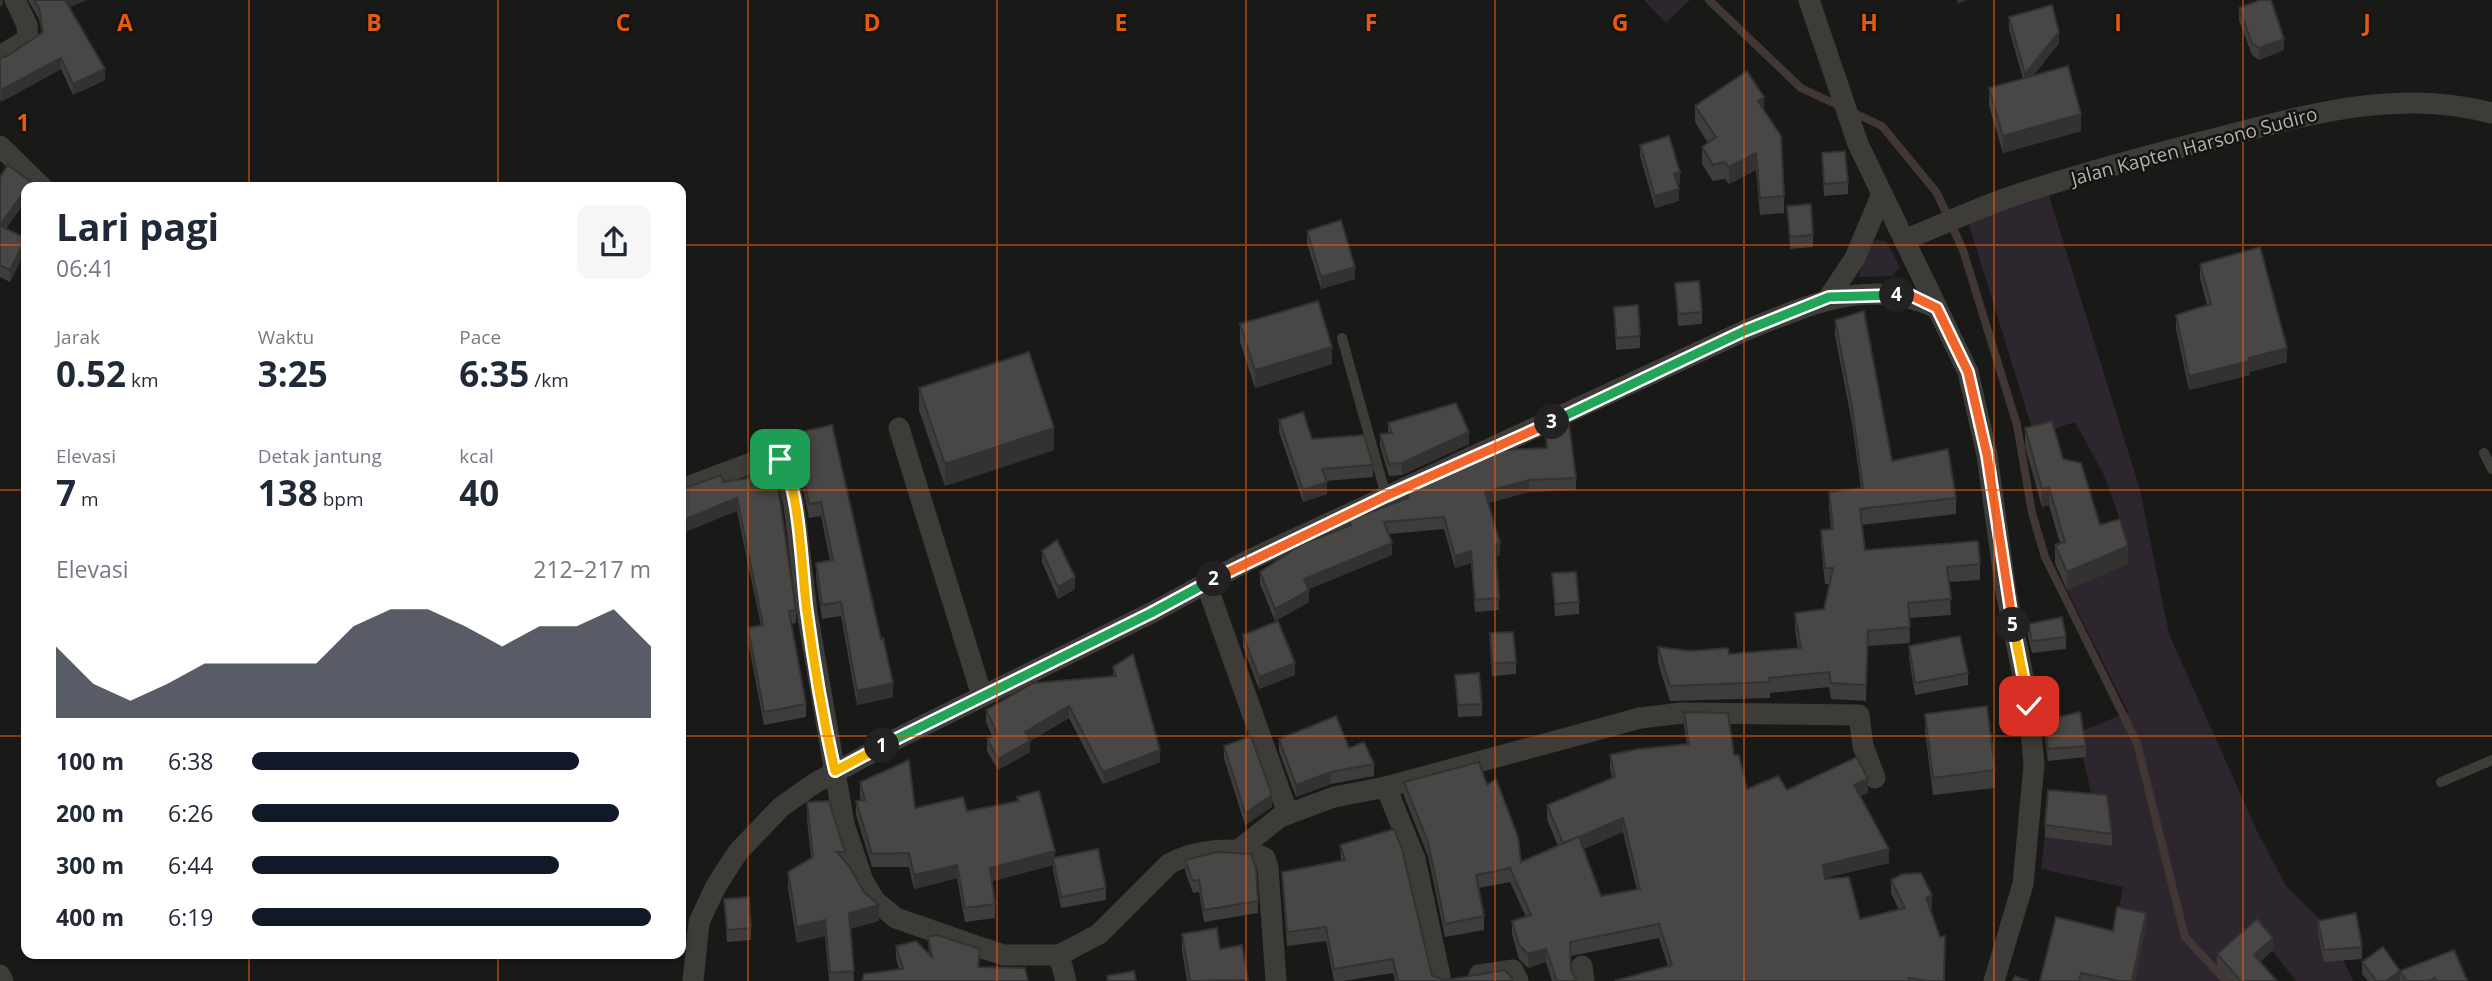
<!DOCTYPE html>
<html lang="id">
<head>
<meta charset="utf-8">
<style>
  body { margin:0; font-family:"Open Sans",sans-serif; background:#f6f6f7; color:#1f2937; height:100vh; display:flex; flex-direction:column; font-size:26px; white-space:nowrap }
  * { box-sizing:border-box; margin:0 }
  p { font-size:23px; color:#747a83 }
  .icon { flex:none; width:38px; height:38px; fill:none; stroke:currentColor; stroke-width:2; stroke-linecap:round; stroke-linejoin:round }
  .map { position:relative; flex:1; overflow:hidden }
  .sheet { position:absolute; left:21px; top:182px; width:665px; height:777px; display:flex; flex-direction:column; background:#fff; border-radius:14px; box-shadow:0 2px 5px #0004 }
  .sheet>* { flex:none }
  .pin { position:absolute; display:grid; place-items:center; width:60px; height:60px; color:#fff; margin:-30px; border-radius:14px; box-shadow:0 4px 10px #0006 }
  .km { position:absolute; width:35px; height:35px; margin:-18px; border-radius:50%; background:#222; color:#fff; font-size:19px; line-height:35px; text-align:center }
  .round { display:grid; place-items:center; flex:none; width:74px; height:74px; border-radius:14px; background:#f6f6f7 }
  .summary { display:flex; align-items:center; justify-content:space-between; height:119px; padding:0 35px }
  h1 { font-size:38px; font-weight:700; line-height:52px }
  .stats { display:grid; grid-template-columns:repeat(3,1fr); gap:10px; height:119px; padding:7px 35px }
  .stats div { display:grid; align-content:center }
  .stats b { font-size:35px; font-weight:700 }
  .stats small { font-size:19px; font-weight:400 }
  .stats p { font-size:19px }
  .chart { height:196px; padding:14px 35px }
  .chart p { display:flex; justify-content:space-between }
  .chart svg { width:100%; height:126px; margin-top:7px; fill:#111827; opacity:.7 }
  ul { padding:0 35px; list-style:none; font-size:23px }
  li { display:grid; grid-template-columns:112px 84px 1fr; align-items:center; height:52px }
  li i { height:18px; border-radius:9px; background:#111827 }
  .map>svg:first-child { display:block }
  .green { fill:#2d262e }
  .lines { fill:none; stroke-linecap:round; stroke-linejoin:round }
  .stream { stroke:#423734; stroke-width:8 }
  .service { stroke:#3e3c39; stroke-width:10 }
  .minor { stroke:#3e3c39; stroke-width:21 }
  .wall { fill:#3f3d3b; fill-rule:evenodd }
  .shaded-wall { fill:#333230 }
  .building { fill:#494745; stroke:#333230; stroke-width:2; fill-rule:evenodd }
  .split-1-casing { stroke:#fff; stroke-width:14 }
  .split-2-casing { stroke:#fff; stroke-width:14 }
  .split-3-casing { stroke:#fff; stroke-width:14 }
  .split-4-casing { stroke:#fff; stroke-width:14 }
  .split-5-casing { stroke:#fff; stroke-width:14 }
  .split-6-casing { stroke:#fff; stroke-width:14 }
  .split-1 { stroke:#f5b400; stroke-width:9 }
  .split-2 { stroke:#22a559; stroke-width:9 }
  .split-3 { stroke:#f0652b; stroke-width:9 }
  .split-4 { stroke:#22a559; stroke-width:9 }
  .split-5 { stroke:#f0652b; stroke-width:9 }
  .split-6 { stroke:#f5b400; stroke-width:9 }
  .grid { fill:none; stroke:#e8590c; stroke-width:2; stroke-opacity:0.55 }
  .labels { text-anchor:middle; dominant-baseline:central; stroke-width:5; stroke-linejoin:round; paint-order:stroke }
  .street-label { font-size:19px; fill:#b7b1ab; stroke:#141413 }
  .grid-label { font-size:23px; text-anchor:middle; font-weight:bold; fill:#e8590c; stroke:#141413; stroke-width:5; stroke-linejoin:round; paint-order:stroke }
</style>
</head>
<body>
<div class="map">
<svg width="2492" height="981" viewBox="0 0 2492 981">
  <rect width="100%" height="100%" fill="#191918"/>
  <g class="green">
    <path d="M1644 0H1690L1666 23Z"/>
    <path d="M2046 186 2140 490 2169 634 2257 831 2286 886 2328 927 2353 981H2296L2257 931 2231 981H2135L2117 919 2123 887 2041 869 2045 837 2112 846 2094 805 2077 733 2128 712 2067 590 2120 520 2104 475 2075 422 2034 435 1966 215Z"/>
    <path d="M1877 240 1886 241 1900 267 1892 276 1858 277 1872 242Z"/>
  </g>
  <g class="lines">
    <path class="stream" d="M1709 0 1801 88 1882 126 1937 193 1963 250 2017 425 2032 513 2045 557 2137 743 2185 937 2226 981"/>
    <g class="service">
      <path d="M1342 338 1386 496"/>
      <path d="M2484 453 2492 469"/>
      <path d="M2441 782 2492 760"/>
    </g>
    <g class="minor">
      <path d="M1809 0 1858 144 1968 372 1987 455 2006 592 2029 706 2034 765 2023 884 1994 981"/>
      <path d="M0 56 28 39 27 25 15 0"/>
      <path d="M0 146 42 187"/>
      <path d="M1904 240C1939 226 1973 210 2007 198 2077 174 2150 155 2221 137 2311 114 2399 88 2492 113"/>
      <path d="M1829 297 1855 258 1881 196"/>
      <path d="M899 428 982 696"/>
      <path d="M681 489 767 457H777L785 466 794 505 807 612 844 824 863 881 875 901 896 918 976 946 1004 955H1059L1099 934 1169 864C1194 850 1238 844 1265 858L1268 868 1276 981"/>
      <path d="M1206 583 1288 814"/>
      <path d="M1386 787 1415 859 1441 981"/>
      <path d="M1236 852 1280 817 1334 797 1386 787 1640 718 1682 713 1859 715 1863 746 1875 778"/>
      <path d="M1059 955 1066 981"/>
      <path d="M1582 966 1584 981"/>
      <path d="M0 975 3 981"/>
      <path d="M1479 975 1513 970 1518 981"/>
      <path d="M693 981 699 922 716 886 738 852 781 807 815 783 904 735 1151 613 1249 560 1744 331C1809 305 1869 276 1937 308"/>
    </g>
  </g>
  <g class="wall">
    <path d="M28 0H86L69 7 105 80 73 95 61 69 1 102 0 99V58L7 56 42 33 39 19Z"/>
    <path d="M2239 8 2284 50 2259 60 2252 55 2239 20Z"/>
    <path d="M2009 17 2059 43 2033 76 2081 131 2003 153 1989 106V88L2023 79 2009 29Z"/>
    <path d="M1695 106 1764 110 1784 196V213L1760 215 1756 170 1729 184 1725 179 1713 181 1702 164V147L1708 143 1695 122Z"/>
    <path d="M1640 145 1680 184 1678 185 1679 201 1655 208 1640 156Z"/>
    <path d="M1822 153 1848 182V194L1824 196Z"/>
    <path d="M0 177 31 187 26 200 6 229 26 250 10 282 0 277Z"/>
    <path d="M1787 206 1813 235V247L1790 249Z"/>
    <path d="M1307 231 1355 279 1321 289 1307 243Z"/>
    <path d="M2200 264 2287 362 2250 372V375L2189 390 2176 329V315L2207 305 2200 278Z"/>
    <path d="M1675 283 1702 312V324L1678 326Z"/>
    <path d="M1614 307 1640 336V348L1616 350Z"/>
    <path d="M1835 320 1892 461 1956 498V514L1861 525 1865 550 1980 564V580L1949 582 1951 615 1909 618 1910 643 1868 646 1866 701 1831 699 1829 687 1770 693V698L1670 701 1658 663V647L1729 654 1798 649 1795 628V613L1824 609 1830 584H1825L1821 545V530L1831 529 1829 508V492L1861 488 1852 423 1835 335Z"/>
    <path d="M1240 324 1332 364 1255 388 1240 342Z"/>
    <path d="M919 388 1054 450 945 486 919 410Z"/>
    <path d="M1279 420 1312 439 1373 465V477L1326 481 1327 494 1303 502 1279 432Z"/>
    <path d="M1388 423 1469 444 1402 475 1389 476 1380 446V434L1388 433Z"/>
    <path d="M832 425 893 697 857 705 841 616 822 619 816 577V563L830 561 821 516 809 518 798 463 791 448V434Z"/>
    <path d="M1545 426 1576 478V490L1529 492 1489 503 1500 555 1496 556 1499 610 1475 612 1471 563 1455 568 1444 529 1389 534 1392 555 1309 589V602L1275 621 1260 584V572L1349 525V520L1407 499V489L1546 448Z"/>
    <path d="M2025 428 2063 459 2100 525 2128 564 2067 590 2055 563V545L2060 543 2049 505 2042 507 2025 446Z"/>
    <path d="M776 474 796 610V623L791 624 806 704V717L764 725 748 641V628L761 626 737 511 685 488Z"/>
    <path d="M1042 551 1075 589 1058 599 1042 562Z"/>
    <path d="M1552 573 1579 602V614L1555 616Z"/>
    <path d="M2028 624 2066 637V649L2032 653 2028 636Z"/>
    <path d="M1490 633 1516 662V674L1492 676Z"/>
    <path d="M1243 635 1295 675 1259 689 1243 647Z"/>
    <path d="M1909 646 1968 673V685L1915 695 1909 658Z"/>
    <path d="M1113 667 1160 762 1103 784 1069 718 1030 741V752L998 770 987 751V739L992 736 986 722V710L1113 676Z"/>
    <path d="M1455 675 1482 704V716L1458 717Z"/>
    <path d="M1684 712 1734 755 1747 789 1868 793 1860 796 1889 863 1825 878 1860 919 1899 910 1891 893V880L1932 909 1930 910 1944 981H1614L1668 966 1659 938 1571 956V969L1576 981H1552L1546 962 1528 968 1519 959 1512 934V921L1526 917 1510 882 1479 888 1484 916V930L1445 937 1428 856 1404 796V782L1487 785 1521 862 1558 846 1547 819V805L1612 778 1610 769V755L1687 744 1684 726ZM1623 832 1637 890 1601 896 1583 849Z"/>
    <path d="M1925 714 1995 770V788L1933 795 1925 731Z"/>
    <path d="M2044 720 2086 746V757L2048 761 2044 732Z"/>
    <path d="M1279 739 1349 748 1374 764V776L1331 784 1296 797 1279 751Z"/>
    <path d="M1224 746 1272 807 1245 825 1224 758Z"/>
    <path d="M860 782 915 808 967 811 1017 801V797L1055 858 1106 888V900L1061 908 1053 870V865L992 881 995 904V918L965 922 957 878 914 889 909 867H872L856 815V801L861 800 860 796Z"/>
    <path d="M807 802 845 852V861L879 921 850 929 854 981H829L825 936 797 943 788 888V872L811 858 807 819Z"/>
    <path d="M2045 825 2112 834V846L2045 837Z"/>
    <path d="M1340 845 1432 976 1446 980 1512 981H1395L1393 973 1343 981H1334L1326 941 1287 946 1282 872 1341 860Z"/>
    <path d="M1185 860 1258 901V913L1204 922 1199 892 1193 893 1185 871Z"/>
    <path d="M724 899 751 928V940L727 942Z"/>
    <path d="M2318 921 2362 947V959L2324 962 2318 933Z"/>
    <path d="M2146 924 2135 981H2040L2113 931Z"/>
    <path d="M1182 934 1220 949 1242 945 1248 981H1187L1182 951Z"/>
    <path d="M928 937 980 961 899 969 896 958V946L929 954Z"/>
    <path d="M2273 950 2260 962 2277 981H2231L2217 966V954Z"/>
    <path d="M2362 962 2400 971 2467 981H2368L2362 974Z"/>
  </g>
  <g class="shaded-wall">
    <path d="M0 0H3V5L0 7Z"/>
    <path d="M64 0H86L64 10Z"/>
    <path d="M1957 0H1968L1957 4Z"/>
    <path d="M2059 32V43L2025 86V74Z"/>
    <path d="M2284 39V50L2259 60V48Z"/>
    <path d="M61 58V69L1 102V90Z"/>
    <path d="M105 69V80L73 95V84Z"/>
    <path d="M1764 97V114L1758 101Z"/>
    <path d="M2081 114V131L2003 153V136Z"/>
    <path d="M1756 153V170L1729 184V167Z"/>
    <path d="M1680 172V184L1674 185V174Z"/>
    <path d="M26 188V200L0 237V225Z"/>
    <path d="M1679 189V201L1655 208V196Z"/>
    <path d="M26 238V250L10 282V270Z"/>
    <path d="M1355 267V279L1321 289V277Z"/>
    <path d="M1332 347V364L1255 388V370Z"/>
    <path d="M2287 348V362L2250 372V375L2189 390V376Z"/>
    <path d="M1054 428V450L945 486V464Z"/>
    <path d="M1469 432V444L1402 475V463Z"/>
    <path d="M1529 480V492L1485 504V492Z"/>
    <path d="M1327 482V494L1303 502V490Z"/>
    <path d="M2049 487V505L2042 507V489Z"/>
    <path d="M737 498V511L681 534V521Z"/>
    <path d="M1392 543V555L1304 591V579Z"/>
    <path d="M1500 543V555L1495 556V544Z"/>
    <path d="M2128 546V564L2067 590V572Z"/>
    <path d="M1471 551V563L1455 568V556Z"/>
    <path d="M1075 577V589L1058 599V587Z"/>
    <path d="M1309 590V602L1275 621V609Z"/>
    <path d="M1295 663V675L1259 689V677Z"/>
    <path d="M893 683V697L857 705V691Z"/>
    <path d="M1069 706V718L1030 741V752L998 770V759L1025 732Z"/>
    <path d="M1160 750V762L1103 784V772Z"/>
    <path d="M1331 772V784L1296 797V785Z"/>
    <path d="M1868 779V793L1854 799V785Z"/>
    <path d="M1272 795V807L1245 825V813Z"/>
    <path d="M1623 818V832L1579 851V837Z"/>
    <path d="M1889 849V863L1823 878V865Z"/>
    <path d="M1055 851V865L1053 858V865L990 882V868Z"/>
    <path d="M957 865V878L914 889V875Z"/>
    <path d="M1932 895V909L1926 912V898Z"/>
    <path d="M879 905V921L849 929V913Z"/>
    <path d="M2146 913V924L2135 981H2132Z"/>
    <path d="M825 920V936L797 943V927Z"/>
    <path d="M2273 938V950L2254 967V955Z"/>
    <path d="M1546 949V962L1528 968V954Z"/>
    <path d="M2400 971V981H2386Z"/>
  </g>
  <g class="building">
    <path d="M34 0H65L105 69 73 84 61 58 1 90 0 88V58L7 56 43 32 39 8Z"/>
    <path d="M2260 0H2271L2284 39 2259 48 2252 43 2239 8Z"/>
    <path d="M2052 5 2059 32 2025 74 2009 17Z"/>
    <path d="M2068 66 2081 114 2003 136 1989 88Z"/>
    <path d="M1747 71 1764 97 1758 101 1781 136 1784 196 1760 198 1756 153 1729 167 1725 162 1713 165 1702 147 1716 137 1695 106Z"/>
    <path d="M1669 136 1680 172 1674 174 1679 189 1655 196 1640 145Z"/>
    <path d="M1845 151 1848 182 1824 184 1822 153Z"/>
    <path d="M8 165 31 182 0 225V177Z"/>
    <path d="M1811 204 1813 235 1790 237 1787 206Z"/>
    <path d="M1341 220 1355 267 1321 277 1307 231Z"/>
    <path d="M0 226 26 238 10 270 0 265Z"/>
    <path d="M2260 247 2287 348 2249 358 2250 361 2189 376 2176 315 2211 304 2200 264Z"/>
    <path d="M1699 281 1702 312 1678 314 1675 283Z"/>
    <path d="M1318 301 1332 347 1255 370 1240 324Z"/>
    <path d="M1638 305 1640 336 1616 338 1614 307Z"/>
    <path d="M1864 311 1892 461 1948 449 1956 498 1860 509 1865 550 1978 541 1980 564 1947 567 1951 599 1908 603 1910 627 1868 631 1866 685 1831 683 1829 672 1769 678 1770 682 1670 686 1658 647 1690 651 1728 648 1729 654 1801 648 1795 613 1824 609 1833 568H1825L1821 530 1833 529 1829 492 1863 488 1852 407 1835 320Z"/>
    <path d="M1029 352 1054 428 945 464 919 388Z"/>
    <path d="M1456 403 1469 432 1402 463 1389 464 1380 434 1392 433 1388 423Z"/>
    <path d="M1303 412 1312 439 1364 435 1373 465 1322 469 1327 482 1303 490 1279 420Z"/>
    <path d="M1568 415 1576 478 1529 480 1485 492 1500 543 1495 544 1499 598 1475 600 1471 551 1455 556 1444 517 1384 522 1392 543 1304 579 1309 590 1275 609 1260 572 1300 545 1351 525 1349 520 1408 498 1407 489 1483 454 1501 450 1547 448 1545 426Z"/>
    <path d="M2052 421 2063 459 2081 463 2100 525 2120 519 2128 546 2067 572 2055 545 2065 542 2049 487 2042 489 2025 428Z"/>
    <path d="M832 425 881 639 883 638 893 683 857 691 841 602 822 605 816 563 833 560 821 502 809 504 798 449 791 434Z"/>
    <path d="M776 474 796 610 789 611 806 704 764 712 748 628 763 625 737 498 681 521V488H685L721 475 723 482Z"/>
    <path d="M1057 540 1075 577 1058 587 1042 551Z"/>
    <path d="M1576 572 1579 602 1555 604 1552 573Z"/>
    <path d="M2062 617 2066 637 2032 641 2028 624Z"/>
    <path d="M1278 621 1295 663 1259 677 1243 635Z"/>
    <path d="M1513 632 1516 662 1492 664 1490 633Z"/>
    <path d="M1960 636 1968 673 1915 683 1909 646Z"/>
    <path d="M1133 654 1160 750 1103 772 1069 706 1025 732 1030 741 998 759 987 739 997 733 986 710 1033 683 1116 676 1113 667Z"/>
    <path d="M1479 673 1482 704 1458 705 1455 675Z"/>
    <path d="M1987 706 1995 770 1933 778 1925 714Z"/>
    <path d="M1684 712 1728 713 1734 755H1739L1747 789 1778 776 1787 790 1857 757 1868 779 1854 785 1889 849 1823 865 1825 879 1849 877 1860 919 1905 908 1891 880 1902 874 1921 873 1932 895 1926 898 1940 937 1945 936 1944 981H1926L1909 978V981H1614L1672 965 1659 924 1570 942 1571 969 1576 981H1557L1546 949 1528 954 1519 945 1512 921 1531 915 1510 868 1476 875 1484 916 1445 924 1428 842 1404 782 1479 762 1487 785 1496 779 1518 837 1521 862 1578 837 1563 843 1547 805 1615 777 1610 755 1638 749 1689 744ZM1623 818 1640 889 1601 896 1579 837Z"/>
    <path d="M2080 712 2086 746 2048 749 2044 720Z"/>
    <path d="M1336 716 1349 748 1364 742 1374 764 1331 772 1296 785 1279 739Z"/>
    <path d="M1251 736 1272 795 1245 813 1224 746Z"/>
    <path d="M909 760 915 808 963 797 967 811 1019 801 1017 797 1039 791 1055 851 990 868 995 904 965 908 957 865 914 875 909 853 872 854 856 801 865 800 860 782Z"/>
    <path d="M2048 790 2107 795 2112 834 2045 825Z"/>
    <path d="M829 801 845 852H837L849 866 864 892 879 905 849 913 854 971 830 973 825 920 797 927 788 872 813 857 807 802Z"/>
    <path d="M1394 829 1402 849 1432 976 1446 980 1505 970 1512 978V981H1398L1393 959 1334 969 1326 927 1287 932 1282 872 1345 860 1340 845Z"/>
    <path d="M1098 849 1106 888 1061 897 1053 858Z"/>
    <path d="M1217 852 1251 854 1256 869 1258 901 1204 910 1199 880 1193 881 1185 860Z"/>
    <path d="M749 897 751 928 727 930 724 899Z"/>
    <path d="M2117 907 2146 913 2132 981H2119L2081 973 2079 981H2040L2056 917 2113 931Z"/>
    <path d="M2356 913 2362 947 2324 950 2318 921Z"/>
    <path d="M2257 919 2273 938 2254 955 2277 981H2241L2217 954Z"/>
    <path d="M1217 928 1220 949 1242 945 1248 980 1190 981 1182 934Z"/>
    <path d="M937 935 980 949 978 967 1025 968 1028 981H862L864 974 903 969 896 946 916 941 932 957 928 937Z"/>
    <path d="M2383 947 2400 971 2386 981H2377L2362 962Z"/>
    <path d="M2454 950 2467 980 2465 981H2436L2435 978 2429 981H2406L2400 971Z"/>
    <path d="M1134 971 1136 981H1108L1107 976Z"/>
    <path d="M2015 976 2028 981H2013Z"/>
  </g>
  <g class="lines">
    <g class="split-1-casing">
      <path id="split-1" d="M780 459C800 481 802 579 807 612 814 665 823 718 835 771L882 746"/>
    </g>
    <g class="split-2-casing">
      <path id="split-2" d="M882 746 1151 613 1214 579"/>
    </g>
    <g class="split-3-casing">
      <path id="split-3" d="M1214 579 1386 496 1552 422"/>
    </g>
    <g class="split-4-casing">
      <path id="split-4" d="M1552 422 1744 331 1829 297 1897 295"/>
    </g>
    <g class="split-5-casing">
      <path id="split-5" d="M1897 295H1910L1937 308 1968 372 1987 455 2013 625"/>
    </g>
    <g class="split-6-casing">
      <path id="split-6" d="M2013 625 2029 706"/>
    </g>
    <use href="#split-1" class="split-1"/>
    <use href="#split-2" class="split-2"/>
    <use href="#split-3" class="split-3"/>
    <use href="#split-4" class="split-4"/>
    <use href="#split-5" class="split-5"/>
    <use href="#split-6" class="split-6"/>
  </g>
  <path class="grid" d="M249 0V187M498 0V187M748 0V981M997 0V981M1246 0V981M1495 0V981M1744 0V981M1994 0V981M2243 0V981M0 245H26M681 245H2492M0 490H26M681 490H2492M0 736H26M681 736H2492M249 954V981M498 954V981"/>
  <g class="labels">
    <g class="street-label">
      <text transform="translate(2194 146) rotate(-15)">Jalan Kapten Harsono Sudiro</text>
    </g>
  </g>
  <g class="grid-label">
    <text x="125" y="31">A</text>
    <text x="374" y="31">B</text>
    <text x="623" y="31">C</text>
    <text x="872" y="31">D</text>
    <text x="1121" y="31">E</text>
    <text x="1371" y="31">F</text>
    <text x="1620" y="31">G</text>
    <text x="1869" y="31">H</text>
    <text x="2118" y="31">I</text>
    <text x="2367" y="31">J</text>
    <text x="23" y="131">1</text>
  </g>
</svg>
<div class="pin" style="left:780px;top:459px;background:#1e9e55"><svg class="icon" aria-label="arrive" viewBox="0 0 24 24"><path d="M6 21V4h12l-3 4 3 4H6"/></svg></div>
<div class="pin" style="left:2029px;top:706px;background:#d93025"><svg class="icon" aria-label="check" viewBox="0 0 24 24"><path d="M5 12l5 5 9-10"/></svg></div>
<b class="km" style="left:882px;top:746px">1</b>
<b class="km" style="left:1214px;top:579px">2</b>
<b class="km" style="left:1552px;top:422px">3</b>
<b class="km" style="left:1897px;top:295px">4</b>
<b class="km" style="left:2013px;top:625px">5</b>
<section class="sheet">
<div class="summary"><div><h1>Lari pagi</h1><p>06:41</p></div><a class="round"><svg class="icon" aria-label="share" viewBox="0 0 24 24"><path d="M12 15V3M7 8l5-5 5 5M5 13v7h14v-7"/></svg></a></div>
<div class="stats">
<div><p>Jarak</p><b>0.52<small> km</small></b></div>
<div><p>Waktu</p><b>3:25</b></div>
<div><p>Pace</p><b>6:35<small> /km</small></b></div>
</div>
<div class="stats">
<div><p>Elevasi</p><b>7<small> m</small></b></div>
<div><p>Detak jantung</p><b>138<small> bpm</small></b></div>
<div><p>kcal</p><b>40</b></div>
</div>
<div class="chart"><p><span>Elevasi</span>212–217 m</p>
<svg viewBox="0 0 160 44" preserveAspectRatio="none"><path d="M0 44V19L10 32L20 38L30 32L40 25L50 25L60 25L70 25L80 12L90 6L100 6L110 12L120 19L130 12L140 12L150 6L160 19V44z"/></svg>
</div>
<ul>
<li><b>100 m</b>6:38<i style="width:82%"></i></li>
<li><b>200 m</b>6:26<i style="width:92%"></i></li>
<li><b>300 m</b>6:44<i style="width:77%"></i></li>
<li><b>400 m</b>6:19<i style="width:100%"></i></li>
</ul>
</section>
</div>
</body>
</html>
